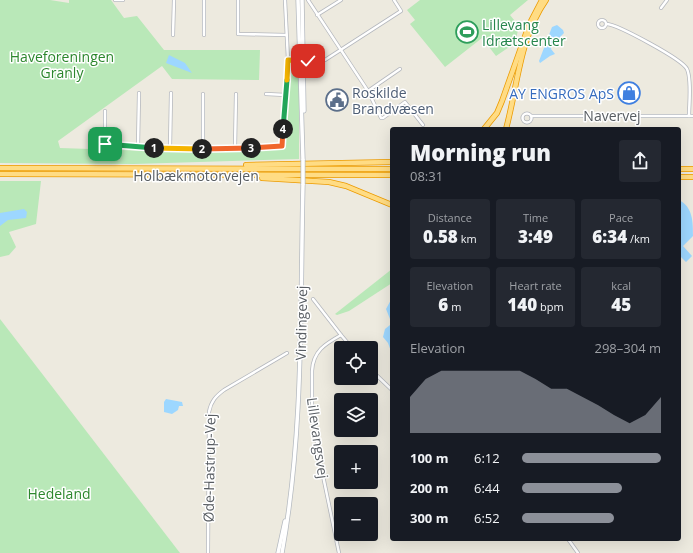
<!DOCTYPE html>
<html lang="en">
<head>
<meta charset="utf-8">
<style>
  body { margin:0; font-family:"Open Sans",sans-serif; background:#242831; color:#f1f3f6; height:100vh; display:flex; flex-direction:column; font-size:15px; white-space:nowrap }
  * { box-sizing:border-box; margin:0 }
  p { font-size:13px; color:#9ea1a6 }
  .icon { flex:none; width:22px; height:22px; fill:none; stroke:currentColor; stroke-width:2; stroke-linecap:round; stroke-linejoin:round }
  .map { position:relative; flex:1; overflow:hidden }
  .side { position:absolute; left:390px; top:127px; width:291px; height:414px; display:flex; flex-direction:column; background:#171b24; border-radius:4px; box-shadow:0 4px 16px #0002 }
  .side>* { flex:none }
  .fabs { position:absolute; left:334px; top:341px; display:grid; gap:8px }
  .fabs a { display:grid; place-items:center; width:44px; height:44px; border-radius:4px; background:#171b24; box-shadow:0 4px 16px #0002; font-size:20px }
  .pin { position:absolute; display:grid; place-items:center; width:34px; height:34px; color:#fff; margin:-17px; border-radius:8px; box-shadow:0 2px 6px #0006 }
  .km { position:absolute; width:20px; height:20px; margin:-10px; border-radius:50%; background:#222; color:#fff; font-size:11px; line-height:20px; text-align:center }
  .round { display:grid; place-items:center; flex:none; width:42px; height:42px; border-radius:4px; background:#242831 }
  .head { display:flex; align-items:center; justify-content:space-between; height:68px; padding:0 20px }
  h1 { font-size:22px; font-weight:800; line-height:30px }
  .metrics { display:grid; grid-template-columns:repeat(3,1fr); gap:6px; height:68px; padding:4px 20px }
  .metrics div { display:grid; align-content:center; border-radius:4px; background:#242831; text-align:center }
  .metrics b { font-size:17px; font-weight:800 }
  .metrics small { font-size:11px; font-weight:400 }
  .metrics p { font-size:11px }
  .chart { height:112px; padding:8px 20px }
  .chart p { display:flex; justify-content:space-between }
  .chart svg { width:100%; height:72px; margin-top:4px; fill:#8c9099; opacity:.7 }
  ul { padding:0 20px; list-style:none; font-size:13px }
  li { display:grid; grid-template-columns:64px 48px 1fr; align-items:center; height:30px }
  li i { height:10px; border-radius:5px; background:#8c9099 }
  .map>svg:first-child { display:block }
  .green { fill:#b9e8b8 }
  .water { fill:#9dd7ff }
  .lines { fill:none; stroke-linecap:round; stroke-linejoin:round }
  .street-casing { stroke:#b5b8be; stroke-width:4 }
  .secondary-casing { stroke:#b5bac0; stroke-width:5 }
  .highway-casing { stroke:#ec9b00; stroke-width:6 }
  .street { stroke:#fff; stroke-width:2.5 }
  .secondary { stroke:#fff; stroke-width:3.5 }
  .highway { stroke:#ffdc84; stroke-width:4.5 }
  .secondary-bridge-casing { stroke:#b5bac0; stroke-width:5; stroke-linecap:butt }
  .secondary-bridge { stroke:#fff; stroke-width:3.5 }
  .split-1-casing { stroke:#fff; stroke-width:8 }
  .split-2-casing { stroke:#fff; stroke-width:8 }
  .split-3-casing { stroke:#fff; stroke-width:8 }
  .split-4-casing { stroke:#fff; stroke-width:8 }
  .split-5-casing { stroke:#fff; stroke-width:8 }
  .split-6-casing { stroke:#fff; stroke-width:8 }
  .split-1 { stroke:#22a559; stroke-width:5 }
  .split-2 { stroke:#f5b400; stroke-width:5 }
  .split-3 { stroke:#f0652b; stroke-width:5 }
  .split-4 { stroke:#f0652b; stroke-width:5 }
  .split-5 { stroke:#22a559; stroke-width:5 }
  .split-6 { stroke:#f5b400; stroke-width:5 }
  .labels { text-anchor:middle; dominant-baseline:central; stroke-width:3; stroke-linejoin:round; paint-order:stroke }
  .leisure-label { font-size:14px; fill:#27864d; stroke:#fff; text-anchor:start }
  .park-label { font-size:14px; fill:#2c872d; stroke:#fff }
  .service-label { font-size:14px; fill:#4e5e75; stroke:#fff; text-anchor:start }
  .shop-label { font-size:14px; fill:#366cbe; stroke:#fff; text-anchor:end }
  .street-label { font-size:14px; fill:#585d62; stroke:#fff }
</style>
</head>
<body>
<div class="map">
<svg width="693" height="553" viewBox="0 0 693 553">
  <rect width="100%" height="100%" fill="#edeadf"/>
  <g class="green">
    <path d="M0 0H50L69 3V0H111L124 18 137 16 164 50H260L259 80 172 79 162 66 58 141 60 148 151 151 284 149 291 65 299 64V159L134 164 0 163Z"/>
    <path d="M420 0H528L510 15 519 26 515 43 496 56 482 38 445 67 410 24 415 20 407 10Z"/>
    <path d="M0 181H41L36 224 9 232 16 247 9 255 0 257Z"/>
    <path d="M392 269V283L349 311 337 315 335 314Z"/>
    <path d="M0 319 180 553H0Z"/>
  </g>
  <g class="water">
    <path d="M557 25 563 30 564 33 552 45 551 49 555 54 550 56 540 63 539 61 552 27Z"/>
    <path d="M169 55 185 63 192 73 166 63Z"/>
    <path d="M679 200C693 207 693 222 693 236L683 246 692 256 686 262 679 255Z"/>
    <path d="M24 209 27 212 26 218 8 220 0 226V213Z"/>
    <path d="M392 298V354L388 343 383 337 385 329 390 325V319L386 309Z"/>
    <path d="M166 399 182 402 183 406H179L178 410 172 414 164 412V402Z"/>
  </g>
  <g class="lines">
    <g class="street-casing">
      <g id="street">
        <path d="M115 0H123"/>
        <path d="M204 0V35"/>
        <path d="M238 0V34L286 35"/>
        <path d="M308 0 368 91 381 118H383L405 102 423 125"/>
        <path d="M661 8 667 0"/>
        <path d="M317 15 341 0"/>
        <circle cx="602" cy="24" r="4"/>
        <path d="M607 24C618 25 682 59 687 69 692 80 689 103 689 116"/>
        <path d="M173 35 174 0"/>
        <path d="M288 60 315 61 325 60 401 11 394 0"/>
        <path d="M368 91 400 69"/>
        <path d="M203 94V149"/>
        <path d="M266 94 286 95"/>
        <path d="M105 111V144L203 149 282 146 288 60 285 0"/>
        <circle cx="527" cy="118" r="4.5"/>
        <path d="M531 116H693"/>
        <path d="M138 147 139 93"/>
        <path d="M170 148 171 93"/>
        <path d="M235 148 236 94"/>
        <path d="M313 299 341 335"/>
        <path d="M371 370 392 390"/>
        <path d="M568 539 578 553"/>
        <path d="M208 553 209 412C211 401 216 396 224 390L287 353"/>
        <path d="M339 553 322 471 312 415V371C313 351 325 344 341 335L352 348"/>
      </g>
    </g>
    <g class="secondary-casing">
      <g id="secondary">
        <path d="M298 0 303 160"/>
        <path d="M302 0 304 111"/>
        <path d="M278 553 285 521"/>
        <path d="M282 553C304 431 300 307 303 184"/>
      </g>
    </g>
    <g class="highway-casing">
      <g id="highway">
        <path d="M484 129 497 113 502 101 529 25 542 0"/>
        <path d="M506 129C518 85 519 39 546 0"/>
        <path d="M246 165 392 162"/>
        <path d="M0 168 392 169"/>
        <path d="M679 169H693"/>
        <path d="M0 174 392 175"/>
        <path d="M679 177H693"/>
        <path d="M262 178 329 182 346 186 392 205"/>
      </g>
    </g>
    <use href="#street" class="street"/>
    <use href="#secondary" class="secondary"/>
    <use href="#highway" class="highway"/>
    <g class="secondary-bridge-casing">
      <path id="secondary-bridge" d="M303 184V160"/>
    </g>
    <use href="#secondary-bridge" class="secondary-bridge"/>
  </g>
  <g class="lines">
    <g class="split-1-casing">
      <path id="split-1" d="M105 144 154 148"/>
    </g>
    <g class="split-2-casing">
      <path id="split-2" d="M154 148 202 149"/>
    </g>
    <g class="split-3-casing">
      <path id="split-3" d="M202 149 251 148"/>
    </g>
    <g class="split-4-casing">
      <path id="split-4" d="M251 148 282 146 283 129"/>
    </g>
    <g class="split-5-casing">
      <path id="split-5" d="M283 129 287 80"/>
    </g>
    <g class="split-6-casing">
      <path id="split-6" d="M287 80 288 60 308 61"/>
    </g>
    <use href="#split-1" class="split-1"/>
    <use href="#split-2" class="split-2"/>
    <use href="#split-3" class="split-3"/>
    <use href="#split-4" class="split-4"/>
    <use href="#split-5" class="split-5"/>
    <use href="#split-6" class="split-6"/>
  </g>
  <defs>
    <g id="stadium-ring" transform="scale(1.15)"><circle r="9.5" fill="#fff" stroke="#2e9e5b" stroke-width="1.5"/><path d="M0-5a6.5 5 0 1 0 0 10a6.5 5 0 1 0 0-10ZM-3.5-1.8h7v3.6h-7Z" fill="#2e9e5b"/></g>
    <g id="shop-ring" transform="scale(1.15)"><circle r="9.5" fill="#fff" stroke="#3f7fe0" stroke-width="1.5"/><path d="M-5-2.5h2.3a2.7 3.5 0 0 1 5.4 0H5L5.5 6h-11ZM-1.5-2.5h3a1.5 2.3 0 0 0-3 0Z" fill="#3f7fe0"/></g>
    <g id="civic-ring" transform="scale(1.15)"><circle r="9.5" fill="#fff" stroke="#5c6f8a" stroke-width="1.5"/><path d="M-.6-6.5H3V-4.5H.6V-3L4-1V1h2V6H-6V1h2V-1L-.6-3ZM-1.2 2.5V6h2.4V2.5Z" fill="#5c6f8a"/></g>
  </defs>
  <g fill-rule="evenodd">
    <use href="#stadium-ring" x="467" y="32"/>
    <use href="#shop-ring" x="629" y="93"/>
    <use href="#civic-ring" x="337" y="100"/>
  </g>
  <g class="labels">
    <g class="leisure-label">
      <text x="482" y="24">Lillevang<tspan x="482" dy="16">Idrætscenter</tspan></text>
    </g>
    <g class="park-label">
      <text x="62" y="56">Haveforeningen<tspan x="62" dy="16">Granly</tspan></text>
      <text x="59" y="493">Hedeland</text>
    </g>
    <g class="service-label">
      <text x="352" y="92">Roskilde<tspan x="352" dy="16">Brandvæsen</tspan></text>
    </g>
    <g class="shop-label">
      <text x="614" y="93">AY ENGROS ApS</text>
    </g>
    <g class="street-label">
      <text x="612" y="115">Navervej</text>
      <text x="196" y="175">Holbækmotorvejen</text>
      <text transform="translate(301 323) rotate(-89)">Vindingevej</text>
      <text transform="translate(318 438) rotate(82)">Lillevangsvej</text>
      <text transform="translate(209 468) rotate(-89)">Øde-Hastrup-Vej</text>
    </g>
  </g>
</svg>
<div class="fabs">
<a><svg class="icon" aria-label="locate" viewBox="0 0 24 24"><circle cx="12" cy="12" r="6"/><path d="M12 2v4M12 18v4M2 12h4M18 12h4"/></svg></a>
<a><svg class="icon" aria-label="layers" viewBox="0 0 24 24"><path d="M12 4l9 5-9 5-9-5zM3 14l9 5 9-5"/></svg></a>
<a>+</a>
<a>−</a>
</div>
<div class="pin" style="left:105px;top:144px;background:#1e9e55"><svg class="icon" aria-label="arrive" viewBox="0 0 24 24"><path d="M6 21V4h12l-3 4 3 4H6"/></svg></div>
<div class="pin" style="left:308px;top:61px;background:#d93025"><svg class="icon" aria-label="check" viewBox="0 0 24 24"><path d="M5 12l5 5 9-10"/></svg></div>
<b class="km" style="left:154px;top:148px">1</b>
<b class="km" style="left:202px;top:149px">2</b>
<b class="km" style="left:251px;top:148px">3</b>
<b class="km" style="left:283px;top:129px">4</b>
<section class="side">
<div class="head"><div><h1>Morning run</h1><p>08:31</p></div><a class="round"><svg class="icon" aria-label="share" viewBox="0 0 24 24"><path d="M12 15V3M7 8l5-5 5 5M5 13v7h14v-7"/></svg></a></div>
<div class="metrics">
<div><p>Distance</p><b>0.58<small> km</small></b></div>
<div><p>Time</p><b>3:49</b></div>
<div><p>Pace</p><b>6:34<small> /km</small></b></div>
</div>
<div class="metrics">
<div><p>Elevation</p><b>6<small> m</small></b></div>
<div><p>Heart rate</p><b>140<small> bpm</small></b></div>
<div><p>kcal</p><b>45</b></div>
</div>
<div class="chart"><p><span>Elevation</span>298–304 m</p>
<svg viewBox="0 0 160 44" preserveAspectRatio="none"><path d="M0 44V22L10 11L20 6L30 6L40 6L50 6L60 6L70 6L80 11L90 17L100 17L110 22L120 27L130 33L140 38L150 33L160 22V44z"/></svg>
</div>
<ul>
<li><b>100 m</b>6:12<i style="width:100%"></i></li>
<li><b>200 m</b>6:44<i style="width:72%"></i></li>
<li><b>300 m</b>6:52<i style="width:66%"></i></li>
</ul>
</section>
</div>
</body>
</html>
